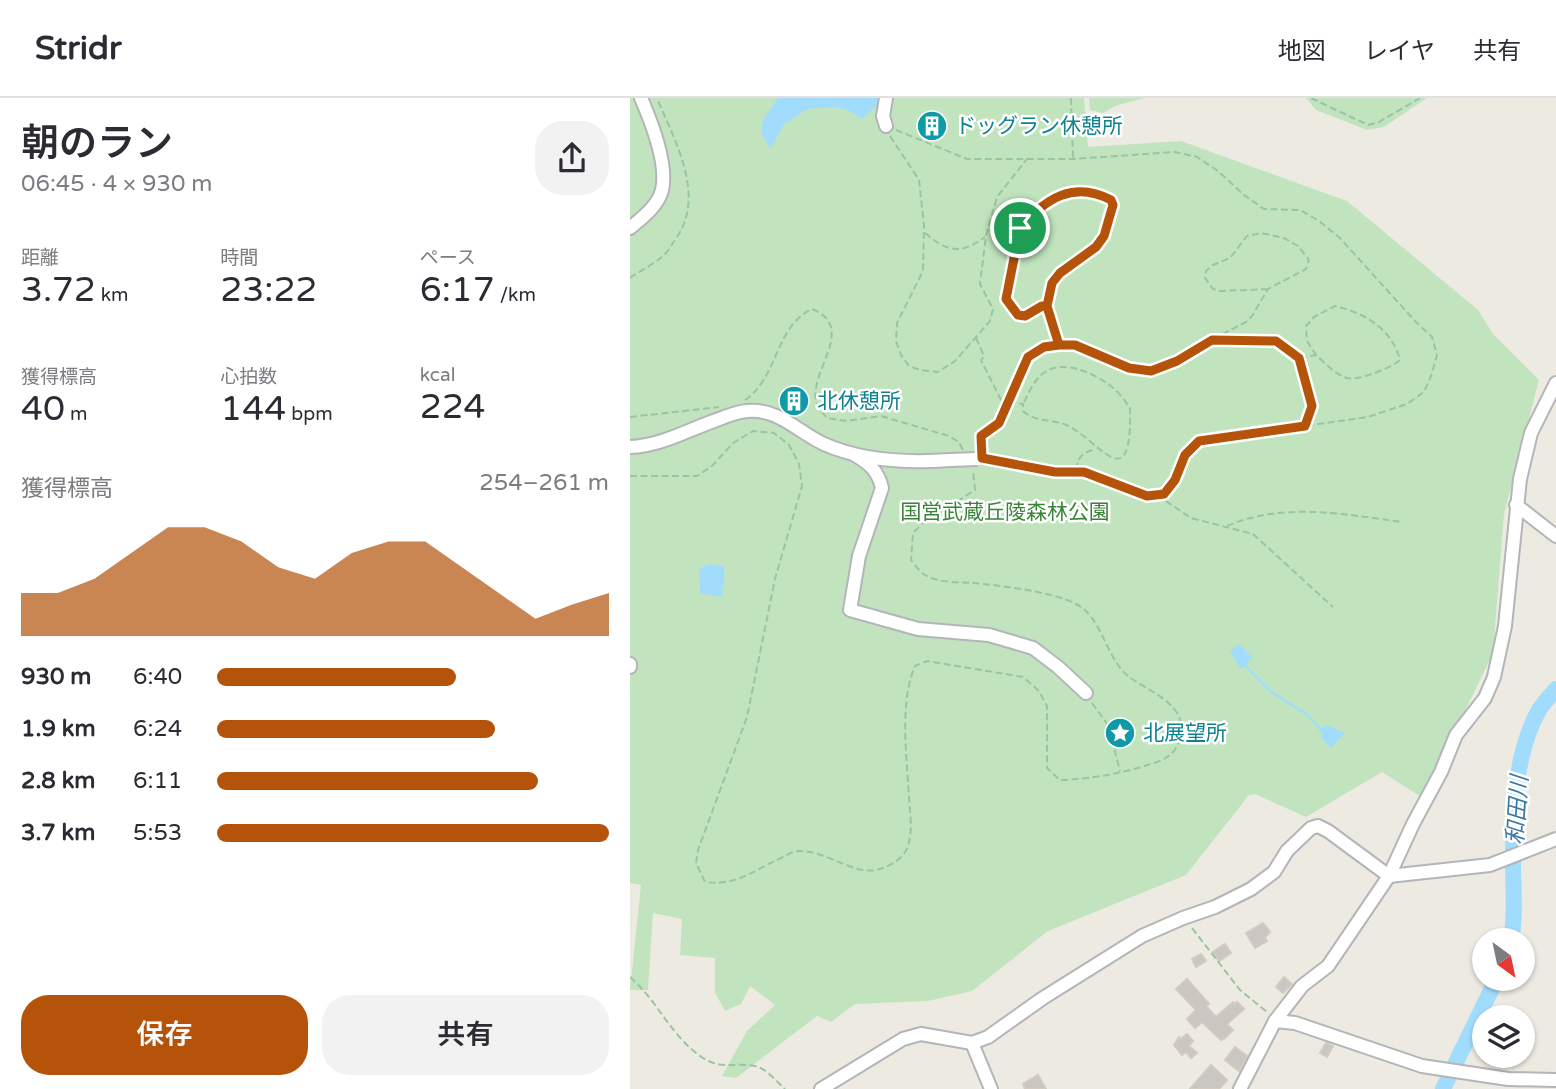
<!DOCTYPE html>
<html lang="ja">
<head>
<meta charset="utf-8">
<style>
  body { margin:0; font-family:"Varela Round","Noto Sans JP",sans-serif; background:#f2f2f3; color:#2b2b33; height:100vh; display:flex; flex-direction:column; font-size:26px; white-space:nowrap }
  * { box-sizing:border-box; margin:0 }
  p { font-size:23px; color:#7c7c81 }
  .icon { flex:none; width:38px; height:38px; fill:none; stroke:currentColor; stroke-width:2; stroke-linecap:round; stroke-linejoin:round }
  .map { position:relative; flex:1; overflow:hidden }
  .side { display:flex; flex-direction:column; background:#fff; width:630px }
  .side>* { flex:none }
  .needle { width:46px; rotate:147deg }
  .buttons { position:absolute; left:842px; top:830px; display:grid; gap:14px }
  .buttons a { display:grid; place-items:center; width:63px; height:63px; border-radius:50%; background:#fff; box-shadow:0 2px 5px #0004; font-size:35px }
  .pin { position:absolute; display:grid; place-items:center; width:60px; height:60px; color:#fff; margin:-30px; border:4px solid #fff; border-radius:50%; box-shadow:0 2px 7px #0007 }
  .round { display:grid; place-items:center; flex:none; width:74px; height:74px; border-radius:28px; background:#f2f2f3 }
  .overview { display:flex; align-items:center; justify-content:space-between; height:119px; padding:0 21px }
  h1 { font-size:38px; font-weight:600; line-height:52px }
  .stats { display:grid; grid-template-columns:repeat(3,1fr); gap:10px; height:119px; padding:7px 21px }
  .stats div { display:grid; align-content:center }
  .stats b { font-size:35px; font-weight:600 }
  .stats small { font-size:19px; font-weight:400 }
  .stats p { font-size:19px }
  .chart { height:196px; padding:14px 21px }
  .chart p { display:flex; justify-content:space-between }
  .chart svg { width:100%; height:126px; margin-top:7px; fill:#b45309; opacity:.7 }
  .cta { display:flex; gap:14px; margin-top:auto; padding:14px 21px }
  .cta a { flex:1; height:80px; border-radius:28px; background:#b45309; color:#fff; font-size:28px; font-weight:600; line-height:80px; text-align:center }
  .cta a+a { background:#f2f2f3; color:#2b2b33 }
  ul { padding:0 21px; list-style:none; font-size:23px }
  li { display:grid; grid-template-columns:112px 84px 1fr; align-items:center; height:52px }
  li i { height:18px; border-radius:9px; background:#b45309 }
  header { display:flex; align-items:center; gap:42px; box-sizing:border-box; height:98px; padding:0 35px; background:#fff; border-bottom:2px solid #e1e1e2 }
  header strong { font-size:33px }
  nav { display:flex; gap:38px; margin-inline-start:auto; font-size:24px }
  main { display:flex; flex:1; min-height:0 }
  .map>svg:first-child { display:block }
  .green { fill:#c1e4be }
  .water { fill:#a2dcfd }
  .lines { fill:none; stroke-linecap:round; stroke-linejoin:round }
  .stream { stroke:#a2dcfd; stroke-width:2.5 }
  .river { stroke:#a2dcfd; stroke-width:16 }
  .building { fill:#cac6c1; stroke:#d1cbc0; stroke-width:2 }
  .minor-casing { stroke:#b3b5b9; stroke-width:16 }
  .path { stroke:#98c5a2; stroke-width:2; stroke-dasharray:7 3.5; stroke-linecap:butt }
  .minor { stroke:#fff; stroke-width:12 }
  .minor-bridge-casing { stroke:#b3b5b9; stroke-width:16; stroke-linecap:butt }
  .minor-bridge { stroke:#fff; stroke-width:12 }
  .route-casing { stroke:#fff; stroke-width:14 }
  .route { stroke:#b45309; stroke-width:9 }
  .labels { text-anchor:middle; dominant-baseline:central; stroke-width:5; stroke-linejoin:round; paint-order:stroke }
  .culture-label { font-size:21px; fill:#0d838f; stroke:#fff; text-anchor:start }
  .park-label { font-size:21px; fill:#398537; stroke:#fff }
  .water-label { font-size:23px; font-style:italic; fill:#3d78a6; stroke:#fff }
</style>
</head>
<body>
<header>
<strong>Stridr</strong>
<nav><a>地図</a><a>レイヤ</a><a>共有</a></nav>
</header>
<main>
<section class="side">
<div class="overview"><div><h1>朝のラン</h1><p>06:45 · 4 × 930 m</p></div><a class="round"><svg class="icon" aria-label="share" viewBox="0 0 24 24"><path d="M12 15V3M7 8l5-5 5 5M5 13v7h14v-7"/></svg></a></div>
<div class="stats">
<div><p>距離</p><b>3.72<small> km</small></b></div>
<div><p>時間</p><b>23:22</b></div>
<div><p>ペース</p><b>6:17<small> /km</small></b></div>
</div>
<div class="stats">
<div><p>獲得標高</p><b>40<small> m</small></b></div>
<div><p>心拍数</p><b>144<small> bpm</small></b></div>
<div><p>kcal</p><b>224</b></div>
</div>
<div class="chart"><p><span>獲得標高</span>254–261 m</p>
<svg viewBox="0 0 160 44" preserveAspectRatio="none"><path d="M0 44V29L10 29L20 24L30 15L40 6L50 6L60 11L70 20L80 24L90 15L100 11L110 11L120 20L130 29L140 38L150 33L160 29V44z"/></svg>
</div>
<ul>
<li><b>930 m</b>6:40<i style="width:61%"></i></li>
<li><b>1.9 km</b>6:24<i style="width:71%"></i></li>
<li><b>2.8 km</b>6:11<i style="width:82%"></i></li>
<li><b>3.7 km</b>5:53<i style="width:100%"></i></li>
</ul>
<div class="cta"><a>保存</a><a>共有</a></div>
</section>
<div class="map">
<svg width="926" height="991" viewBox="0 0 926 991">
  <rect width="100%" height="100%" fill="#edeae2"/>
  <g class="green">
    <path d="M0 0H454L458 49 551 43 717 103 848 212 863 236 909 282 874 416 863 555 793 700 752 674 676 719 625 696 619 697 556 777 418 833 342 893 298 903 225 906 201 924 187 918 106 980 92 978 117 933 145 907 120 888 111 906 95 913 85 895V860L50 857 52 821 23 815 18 892H0L11 787 0 785Z"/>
    <path d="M459 0H514L485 8 473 15 460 12Z"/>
    <path d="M676 0H797L754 29 737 32 686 12Z"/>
  </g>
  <g class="water">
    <path d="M148 0H250V4L232 21 218 12 205 9 177 11 153 27 141 51C123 28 133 22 148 0Z"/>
    <path d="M78 466 93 468C97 478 92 489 92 499L70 495 69 471Z"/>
    <path d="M609 546 623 560 611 571 600 554Z"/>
    <path d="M697 627 715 635 701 650 692 640 690 631Z"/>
  </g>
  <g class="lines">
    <path class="stream" d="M615 567 640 593 678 617 690 631"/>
    <g class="river">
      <path d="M881 842C886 817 883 791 883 766 883 717 884 656 909 612 914 604 921 597 926 591"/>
      <path d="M813 991 867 880"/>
    </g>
  </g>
  <g class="building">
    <path d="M296 22 308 23 307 34 295 33Z"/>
    <path d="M633 825 640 834 635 839 637 843 625 850 616 835Z"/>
    <path d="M595 846 601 855 589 863 583 854Z"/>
    <path d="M571 856 576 863 566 869 562 861Z"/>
    <path d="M654 879 662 886 653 895 646 889Z"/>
    <path d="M557 881 579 906 576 908 586 919 603 904 605 906 607 904 614 911 597 926 603 932 594 941 591 942 572 924 565 930 557 921 566 912 546 891Z"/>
    <path d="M557 936 563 943 559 948 567 955 561 960 556 954 552 957 544 947 549 939 551 941Z"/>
    <path d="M696 945 703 948 697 959 690 955Z"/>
    <path d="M605 949 617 958 609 973 595 962Z"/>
    <path d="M581 967 597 982 589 991H560Z"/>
    <path d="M408 977 416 991H395L393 986Z"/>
  </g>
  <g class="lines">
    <g class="minor-casing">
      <g id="minor">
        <path d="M256 28 253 18 256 0"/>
        <path d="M0 130C12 120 28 108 32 92 38 67 21 23 11 0"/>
        <path d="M0 349C29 348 54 334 81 324 92 320 105 314 117 313 148 310 168 334 194 346 232 363 279 365 320 362"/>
        <path d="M225 357C240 366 248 373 252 390L229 458 220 512 288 531 359 537 403 550 428 569 456 595"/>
        <path d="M886 407 926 438"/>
        <path d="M0 566V569"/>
        <path d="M645 923 665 925 792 968 878 981 926 982"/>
        <path d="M342 945 361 991"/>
        <path d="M191 991 273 941 291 936 342 945 358 939 413 900 512 838 553 820 585 809 621 791 644 774 657 753 681 730 688 728 698 733 759 778 860 767 926 741"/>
        <path d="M610 991 645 923 672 888 698 868 759 778 783 726 811 674 826 637 855 600 864 579 875 528 890 381 901 335 926 285"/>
      </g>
    </g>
    <g class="path">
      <path d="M441 0 443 60"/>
      <path d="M681 0 738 27 749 24 790 0"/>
      <path d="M266 32 337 61H443L545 54 567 59 588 73 614 97 634 111 670 112 689 123 710 140 784 222 802 239 807 257 801 278 794 294 777 306 738 319 569 343C550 361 550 376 534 396L517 398 455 374H425L358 362"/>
      <path d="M260 38 289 82 294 127 293 173 267 225 266 243 271 257 279 268 290 272 308 274 325 263 360 223 363 211 350 186 356 138 367 99 397 61"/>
      <path d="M295 135C318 154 330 157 355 139"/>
      <path d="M0 180C10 173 22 167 32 159 37 155 41 148 45 142 77 98 45 44 27 0"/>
      <path d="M417 208H412L395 218 388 217 376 200C379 181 381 146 390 130 403 109 432 92 456 92 464 93 474 98 481 102L483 107C479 121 477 137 467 148 457 159 442 165 431 174 409 193 421 223 428 246"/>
      <path d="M346 240 354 258 351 262 375 310"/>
      <path d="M583 241 616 224 622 218 638 191 676 171 679 162 668 148 654 140 631 135 617 138 600 160 583 167 576 173 575 180 583 191 590 193 638 191"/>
      <path d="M670 260 686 257C694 264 707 278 717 280 729 283 761 270 770 262 762 231 735 215 705 208L684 219 676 228 677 243 686 257"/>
      <path d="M115 302C148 280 145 228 182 211 229 230 176 275 187 306 188 310 194 316 197 320L216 323 251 318 319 338 329 344 333 352"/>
      <path d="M379 304 393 306V313C405 324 419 321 434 326 469 340 502 405 500 310 495 303 489 294 482 289 466 276 434 261 415 274 404 281 399 295 393 306"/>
      <path d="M0 319 89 309"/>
      <path d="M351 350V338L368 325 398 259 414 249 445 248 499 270 521 273 547 263 582 242 646 243 669 260 682 308 675 328"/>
      <path d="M446 372C448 358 452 355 466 351"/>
      <path d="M0 378H67L82 368 103 345 123 333 144 335 159 347 169 366 172 388 145 481 117 619 68 752 66 765 75 784C107 788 122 773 149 761 155 758 162 753 169 753 197 753 222 776 245 772 258 770 274 761 278 748 283 733 280 715 279 700 277 660 269 605 285 568L297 563 393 579 409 593 417 608V670L430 682C461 681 494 675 524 665 542 660 553 647 551 626 548 603 515 591 498 578 475 559 473 520 446 506 424 494 368 487 342 485 327 484 309 485 295 477 290 474 285 467 281 462L283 435 293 425 345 392 343 372"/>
      <path d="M527 397 561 420 623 436 703 509"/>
      <path d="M597 428C652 404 714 416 771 424"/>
      <path d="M462 605 478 627 490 673"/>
      <path d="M562 830 610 892 637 914"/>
      <path d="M0 879C28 903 41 939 73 960 92 972 105 964 125 968 137 971 146 983 155 991"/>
    </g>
    <use href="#minor" class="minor"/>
    <g class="minor-bridge-casing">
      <path id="minor-bridge" d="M320 362 347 361"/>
    </g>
    <use href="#minor-bridge" class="minor-bridge"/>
  </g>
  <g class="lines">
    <g class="route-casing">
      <path id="route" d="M390 130 376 201 388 217 395 218 412 208H417L429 247 414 249 398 259 369 325 351 338 352 360 425 374H454L517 398 534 396 545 382 555 357 569 343 675 328 682 308 669 260 646 243 582 242 547 263 521 273 499 270 445 247H429L418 212 417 208 422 185 430 175 466 149 474 138 483 107 481 102C443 82 415 101 390 130"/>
    </g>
    <use href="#route" class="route"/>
  </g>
  <defs>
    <g id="building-disc" transform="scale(1.575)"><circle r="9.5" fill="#0f9aa8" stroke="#fff"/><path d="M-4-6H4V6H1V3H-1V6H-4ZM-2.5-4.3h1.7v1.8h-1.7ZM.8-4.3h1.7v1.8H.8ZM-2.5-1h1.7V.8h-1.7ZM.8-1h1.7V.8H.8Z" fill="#fff"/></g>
    <g id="sight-disc" transform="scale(1.575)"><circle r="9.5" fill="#0f9aa8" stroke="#fff"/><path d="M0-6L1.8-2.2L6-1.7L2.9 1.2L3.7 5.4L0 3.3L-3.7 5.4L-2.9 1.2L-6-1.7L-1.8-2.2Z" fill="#fff"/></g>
  </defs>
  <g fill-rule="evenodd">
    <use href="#building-disc" x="302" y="28"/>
    <use href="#building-disc" x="164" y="303"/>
    <use href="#sight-disc" x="490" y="635"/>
  </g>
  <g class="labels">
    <g class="culture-label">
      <text x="325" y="28">ドッグラン休憩所</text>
      <text x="187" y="303">北休憩所</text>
      <text x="513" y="635">北展望所</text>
    </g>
    <g class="park-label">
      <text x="375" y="414">国営武蔵丘陵森林公園</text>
    </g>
    <g class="water-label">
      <text transform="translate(888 712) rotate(-86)">和田川</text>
    </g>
  </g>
</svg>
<div class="buttons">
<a><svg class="needle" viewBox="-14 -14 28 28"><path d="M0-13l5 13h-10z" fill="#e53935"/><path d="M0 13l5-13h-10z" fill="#7c7c81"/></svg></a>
<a><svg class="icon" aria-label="layers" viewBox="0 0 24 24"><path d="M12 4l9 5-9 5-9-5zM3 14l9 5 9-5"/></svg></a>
</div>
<div class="pin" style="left:390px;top:130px;background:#1e9e55"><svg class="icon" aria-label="arrive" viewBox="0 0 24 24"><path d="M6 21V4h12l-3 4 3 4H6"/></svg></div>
</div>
</main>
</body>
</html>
